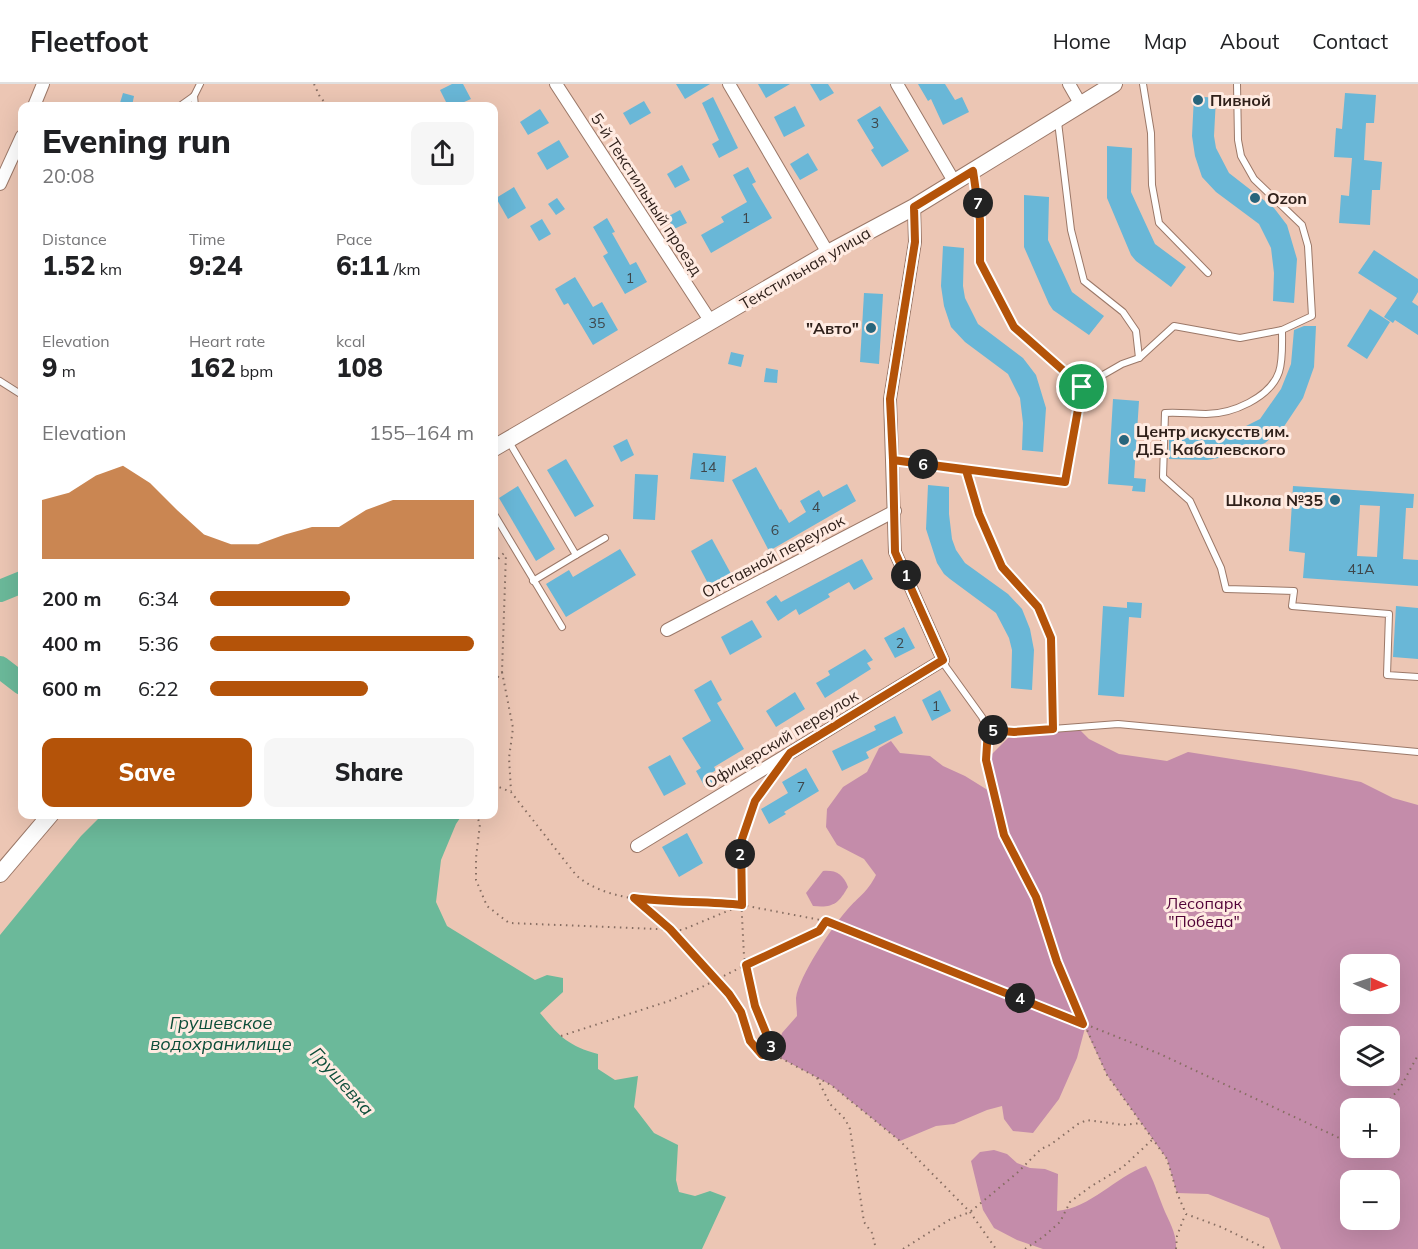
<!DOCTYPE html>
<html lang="en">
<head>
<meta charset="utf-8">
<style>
  body { margin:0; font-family:Mulish,sans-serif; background:#f6f6f6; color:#202124; height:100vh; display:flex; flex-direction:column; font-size:22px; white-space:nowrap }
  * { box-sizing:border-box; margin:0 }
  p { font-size:20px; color:#757577 }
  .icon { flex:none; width:33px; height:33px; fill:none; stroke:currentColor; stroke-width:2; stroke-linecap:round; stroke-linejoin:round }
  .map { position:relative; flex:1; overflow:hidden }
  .drawer { position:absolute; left:18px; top:18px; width:480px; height:717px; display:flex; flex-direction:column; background:#fff; border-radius:12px; box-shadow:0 6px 24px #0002 }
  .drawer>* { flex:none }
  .needle { width:39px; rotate:93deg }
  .controls { position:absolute; left:1340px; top:870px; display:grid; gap:12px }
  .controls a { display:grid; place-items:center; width:60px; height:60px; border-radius:12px; background:#fff; box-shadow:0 6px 24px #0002; font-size:30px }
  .pin { position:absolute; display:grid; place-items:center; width:51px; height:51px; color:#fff; margin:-26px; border:3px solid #fff; border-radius:50%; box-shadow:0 2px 6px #0007 }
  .km { position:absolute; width:30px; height:30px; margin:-15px; border-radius:50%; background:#222; color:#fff; font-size:16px; line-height:30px; text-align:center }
  .round { display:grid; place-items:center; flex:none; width:63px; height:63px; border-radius:12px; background:#f6f6f6 }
  .head { display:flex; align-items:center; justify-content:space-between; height:102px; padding:0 24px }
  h1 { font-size:33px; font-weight:800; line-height:45px }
  .figures { display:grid; grid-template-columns:repeat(3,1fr); gap:9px; height:102px; padding:6px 24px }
  .figures div { display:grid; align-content:center }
  .figures b { font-size:26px; font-weight:800 }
  .figures small { font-size:16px; font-weight:400 }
  .figures p { font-size:16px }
  .chart { height:168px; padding:12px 24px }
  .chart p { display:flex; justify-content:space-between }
  .chart svg { width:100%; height:108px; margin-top:6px; fill:#b45309; opacity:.7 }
  .cta { display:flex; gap:12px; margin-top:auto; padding:12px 24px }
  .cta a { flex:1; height:69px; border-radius:12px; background:#b45309; color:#fff; font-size:24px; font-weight:800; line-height:69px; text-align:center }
  .cta a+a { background:#f6f6f6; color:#202124 }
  ul { padding:0 24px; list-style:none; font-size:20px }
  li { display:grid; grid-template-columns:96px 72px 1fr; align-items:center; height:45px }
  li i { height:15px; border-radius:8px; background:#b45309 }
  header { display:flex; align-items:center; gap:36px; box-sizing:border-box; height:84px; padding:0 30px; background:#fff; border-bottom:2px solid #e0e0e0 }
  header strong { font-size:28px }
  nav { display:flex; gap:33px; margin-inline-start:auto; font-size:21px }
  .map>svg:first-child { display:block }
  .green { fill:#c48caa; fill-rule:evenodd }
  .water { fill:#6bb99a }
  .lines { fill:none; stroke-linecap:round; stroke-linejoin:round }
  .river { stroke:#6bb99a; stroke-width:22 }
  .building { fill:#69b7d7; fill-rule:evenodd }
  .lane-casing { stroke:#9b7868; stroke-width:8 }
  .street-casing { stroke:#9b7868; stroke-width:14 }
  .secondary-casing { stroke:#9b7868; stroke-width:18 }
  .path { stroke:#866d61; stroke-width:2; stroke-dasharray:1.5 4.5; stroke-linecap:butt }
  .lane { stroke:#fff; stroke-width:6 }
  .street { stroke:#fff; stroke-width:12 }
  .secondary { stroke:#fff; stroke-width:16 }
  .route-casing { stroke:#fff; stroke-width:12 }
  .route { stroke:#b45309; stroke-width:8 }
  .poi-dot { fill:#28657c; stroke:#ffebe2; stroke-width:2 }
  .labels { text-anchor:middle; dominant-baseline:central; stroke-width:6; stroke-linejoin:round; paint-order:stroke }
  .number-label { font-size:14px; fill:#3e464a }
  .poi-label { font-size:16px; font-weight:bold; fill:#30211b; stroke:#ffebe2; text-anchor:start }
  .street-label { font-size:16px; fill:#30211b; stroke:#ffebe2 }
  .park-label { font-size:16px; fill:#510237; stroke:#ffebe2 }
  .water-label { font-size:18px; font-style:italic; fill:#0c4d39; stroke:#ffebe2 }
</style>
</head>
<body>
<header>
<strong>Fleetfoot</strong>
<nav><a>Home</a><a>Map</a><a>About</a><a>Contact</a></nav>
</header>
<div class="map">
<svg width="1418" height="1165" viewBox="0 0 1418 1165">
  <rect width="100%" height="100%" fill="#ecc6b4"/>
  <g class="green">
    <path d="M1077 643 1089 655 1119 670 1167 677 1188 668 1295 685 1361 698 1393 714 1418 721V1165H1281L1269 1134 1208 1110 1177 1109 1167 1075 1107 991 1085 944 1077 974 1059 1015 1033 1049 1013 1047 1004 1035 1002 1022 987 1026 954 1040 936 1042 900 1057 831 1001 775 971 782 949 797 932C797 926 796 920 796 914 799 892 832 843 847 826 859 812 867 809 876 791L864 775 837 761 826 743 827 725 843 703 867 688 879 664 891 657 900 669 930 672 943 682 965 692 994 710 986 676 1014 648ZM1350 880H1389V920H1350ZM1350 952H1389V992H1350ZM1350 1024H1389V1064H1350ZM1350 1096H1389V1136H1350Z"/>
    <path d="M823 787C836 786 843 790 848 803 838 820 833 824 813 822L806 809Z"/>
    <path d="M994 1066 1007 1070 1017 1079 1030 1084 1045 1085 1058 1090 1057 1127C1091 1124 1115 1093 1146 1082 1154 1097 1157 1108 1163 1123 1169 1138 1177 1149 1176 1165H1043L1017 1156 994 1144 983 1126 971 1077 980 1068Z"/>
  </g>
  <path class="water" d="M102 731H462L456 740 441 776 436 818 447 842 535 896 547 891 563 894V908L540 929C559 952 568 962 598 970V985L615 996 638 992 634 1023 654 1049 678 1061 676 1096 679 1108 695 1112 710 1107 726 1113 702 1165H0V851L81 752Z"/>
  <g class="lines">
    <g class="river">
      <path d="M0 507 22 498"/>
      <path d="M0 583 22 600"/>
    </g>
  </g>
  <g class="building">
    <path d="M452 0H463L471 15 455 22H448L440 6Z"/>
    <path d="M676 0H710L685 15Z"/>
    <path d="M758 0H790L766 14Z"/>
    <path d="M810 0H828L834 9 820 17Z"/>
    <path d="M918 0H945L955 16 962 13 969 28 943 41 931 15 928 17Z"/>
    <path d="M123 9 134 12 132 22 120 19Z"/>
    <path d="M1345 9 1376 11 1374 39H1366L1364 76 1382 78 1380 106H1372L1370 141 1339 139 1341 111 1349 112 1352 74 1334 73 1336 44 1342 45Z"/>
    <path d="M1194 12 1216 14 1214 52 1216 64 1229 89 1274 124 1287 141 1297 175 1294 219 1273 217 1274 189 1271 164 1259 140 1216 108 1202 93 1195 72 1192 52Z"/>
    <path d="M713 13 738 64 719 74 712 60 719 56 702 19Z"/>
    <path d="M644 17 651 29 630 41 623 29Z"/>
    <path d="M795 22 805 42 784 53 774 33Z"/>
    <path d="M880 22 909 67 882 83 871 66 874 64 857 36Z"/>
    <path d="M540 25 549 39 528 51 520 38Z"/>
    <path d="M559 56 569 73 547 86 537 69Z"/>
    <path d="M1107 62 1132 64 1131 108 1155 160 1186 183 1171 203 1136 177 1131 171 1107 114Z"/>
    <path d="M808 69 818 86 800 96 790 80Z"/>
    <path d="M682 81 690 96 675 104 667 90Z"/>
    <path d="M748 83 756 98 752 100 772 134 711 169 701 151 724 138 721 133 747 118 733 91Z"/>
    <path d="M514 103 526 124 508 135 496 114Z"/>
    <path d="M1024 111 1049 113 1048 156 1072 208 1104 232 1089 251 1053 226 1049 220 1024 163Z"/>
    <path d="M557 114 565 125 556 131 548 120Z"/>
    <path d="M680 126 687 139 674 145 667 133Z"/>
    <path d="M607 134 615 148 612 149 630 181 636 178 647 198 625 210 603 172 608 169 593 143Z"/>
    <path d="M542 135 551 150 539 157 530 142Z"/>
    <path d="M943 162 964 164 963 202 965 214 978 240 1023 274 1036 291 1046 324 1043 368 1022 366 1023 339 1020 314 1008 290 965 258 951 243 944 222 941 202Z"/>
    <path d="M1374 166 1418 195V208L1412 218 1418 222V251L1395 236 1393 239 1384 233 1397 214 1358 189Z"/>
    <path d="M575 193 593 223 602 218 618 246 593 261 568 219 564 221 555 205Z"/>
    <path d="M864 209 883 210 879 280 860 278Z"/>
    <path d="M1370 225 1390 238 1367 275 1347 262Z"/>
    <path d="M1304 242H1316L1314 283 1303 314 1283 344 1265 359 1236 371 1207 376 1169 375V353L1206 355 1232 349 1260 335 1281 305 1291 280 1294 246Z"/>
    <path d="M731 268 744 271 741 283 728 280Z"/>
    <path d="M766 284 778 286 777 299 764 298Z"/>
    <path d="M1113 315 1139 317 1134 394 1146 395 1145 408 1132 407 1133 402 1108 400Z"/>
    <path d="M627 355 634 371 621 378 613 362Z"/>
    <path d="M693 369 726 372 724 398 690 395Z"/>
    <path d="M566 375 594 422 575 433 547 386Z"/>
    <path d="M756 383 780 426 781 425 789 439 806 428 800 417 819 406 823 413 847 400 856 417 769 467 732 396Z"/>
    <path d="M635 390 658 391 655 436 633 435Z"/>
    <path d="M928 401 949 403V430L952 455 956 466 965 479 1008 510 1022 525 1030 545 1034 566 1032 606 1011 604 1012 566 1009 554 996 529 950 495 944 490 937 479 926 445Z"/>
    <path d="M518 402 555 465 536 477 499 414Z"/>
    <path d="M1293 402 1414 410 1413 424H1406L1403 475 1418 476V502L1303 494 1305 469 1289 467ZM1360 421 1380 422 1377 473 1357 472Z"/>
    <path d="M712 455 735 497 713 509 691 467Z"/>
    <path d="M620 465 636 491 566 533 546 500 569 486 573 493Z"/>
    <path d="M862 475 873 495 854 506 849 498 828 510 830 513 799 531 796 525 778 537 766 518 776 511 781 518Z"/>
    <path d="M1127 518 1142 519 1141 534 1129 533 1124 613 1098 611 1103 522 1127 524Z"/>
    <path d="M1396 522 1418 524V575L1393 573Z"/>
    <path d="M752 536 762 553 730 571 721 553Z"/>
    <path d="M904 543 915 564 895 574 884 554Z"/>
    <path d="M865 565 873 576 867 579 871 585 825 614 816 599 830 591 828 587Z"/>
    <path d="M711 596 722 616 717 619 744 665 714 683 716 686 710 690 715 697 705 703 696 687 701 684 682 654 711 637 694 606Z"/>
    <path d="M940 606 951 627 932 637 922 616Z"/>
    <path d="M795 608 805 625 776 643 766 627Z"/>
    <path d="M895 632 903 649 866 668 869 674 842 687 832 667 876 646 874 642Z"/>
    <path d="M670 671 686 700 664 712 648 683Z"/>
    <path d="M806 684 819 707 784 728 786 730 769 740 761 725 788 709 782 698Z"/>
    <path d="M687 749 703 779 679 793 662 763Z"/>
  </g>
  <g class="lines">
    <g class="lane-casing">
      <g id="lane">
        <path d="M1143 0 1151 49 1152 101 1159 139 1208 189"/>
        <path d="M194 12 195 22"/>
        <path d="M180 22 194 12 200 0"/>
        <path d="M1058 38 1071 146 1084 197 1123 228 1136 247 1139 274"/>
        <path d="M973 88 980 136V178L1014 243 1082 303"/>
        <path d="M1282 246C1282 259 1283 276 1279 288 1270 314 1232 330 1206 330 1192 330 1179 328 1165 329L1163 393 1190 417 1221 484 1226 505 1294 507 1292 522 1389 530 1387 591 1418 593"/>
        <path d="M0 297 22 311"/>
        <path d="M508 356 576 471 533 497"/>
        <path d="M893 376 1065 398 1082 303 1122 280 1139 274 1174 242 1240 254 1282 246 1312 232 1308 162 1302 141 1254 95 1241 72 1238 56 1237 0"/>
        <path d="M967 386 979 430 1002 483 1038 523 1051 554 1053 645"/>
        <path d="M494 430 562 543"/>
        <path d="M576 471 605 454"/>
        <path d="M943 576 946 583 982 633 988 646 1014 648 1118 640 1418 668"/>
      </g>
    </g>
    <g class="street-casing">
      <g id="street">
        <path d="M556 0 711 238"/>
        <path d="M729 0 828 169"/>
        <path d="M897 0 955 99"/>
        <path d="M1069 0 1081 21"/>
        <path d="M34 22 43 0"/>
        <path d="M0 100 22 52"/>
        <path d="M667 546 895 427"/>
        <path d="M637 762 943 576 895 468 890 315 915 158 914 123"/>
      </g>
    </g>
    <g class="secondary-casing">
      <g id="secondary">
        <path d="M494 364 828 169 914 123 1114 0"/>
        <path d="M0 790 51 730"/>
      </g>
    </g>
    <g class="path">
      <path d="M314 0 320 13 328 22"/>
      <path d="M494 479 506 467"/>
      <path d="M502 588 513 644 509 674 511 707"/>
      <path d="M494 598 502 588 506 469"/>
      <path d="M987 654 986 676 1004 751 1036 813 1057 878 1107 991 1167 1075 1177 1109 1186 1130 1221 1143 1267 1165"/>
      <path d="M771 696 755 717 741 758 740 793 744 872 755 922 775 971 831 1001 900 1057 970 1128 996 1165"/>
      <path d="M494 701 511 708 576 791C614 825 690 816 739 820"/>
      <path d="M476 730 480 740 476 774V796L487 822 509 839 682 846 742 821 826 837 1160 970 1350 1059"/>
      <path d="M634 814 670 845 729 911 741 928 750 957 762 971H775"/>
      <path d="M561 952 669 917 700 904 785 861 819 847 826 837"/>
      <path d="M817 994 830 1020 845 1035 850 1045 864 1138 872 1149 876 1165"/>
      <path d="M1382 1024 1400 1004 1418 971"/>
      <path d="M903 1165 949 1136 970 1128 1017 1089 1041 1065 1050 1061 1078 1040 1087 1036 1124 1041 1141 1039"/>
      <path d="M1025 1165 1043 1153 1060 1138 1070 1118 1090 1103 1123 1083 1153 1055"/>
      <path d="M1176 1165 1177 1152 1185 1131"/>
    </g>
    <use href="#lane" class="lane"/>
    <use href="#street" class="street"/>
    <use href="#secondary" class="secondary"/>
  </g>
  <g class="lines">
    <g class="route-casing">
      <path id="route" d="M1082 303 1065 398 893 376 895 468 943 576 790 669 755 717 741 758 742 821C706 817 670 819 634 814L670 845 729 910 741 928 750 957 762 971H775L755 922 746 881 819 847 826 837 1083 940 1057 878 1036 813 1004 751 986 676 988 646 1014 648 1053 645 1051 554 1038 523 1002 483 979 430 966 386 893 376 890 315 915 158 914 123 973 87 980 136V178L1014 243 1082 303"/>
    </g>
    <use href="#route" class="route"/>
  </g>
  <g class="poi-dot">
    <circle cx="1198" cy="16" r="6"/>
    <circle cx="1255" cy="114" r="6"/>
    <circle cx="871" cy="244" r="6"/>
    <circle cx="1124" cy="356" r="6"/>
    <circle cx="1335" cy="416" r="6"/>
  </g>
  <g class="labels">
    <g class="number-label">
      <text x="875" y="39">3</text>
      <text x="746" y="134">1</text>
      <text x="630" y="194">1</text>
      <text x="597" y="239">35</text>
      <text x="708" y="383">14</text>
      <text x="816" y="423">4</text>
      <text x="775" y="446">6</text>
      <text x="1361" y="485">41А</text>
      <text x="900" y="559">2</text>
      <text x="936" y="622">1</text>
      <text x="801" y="703">7</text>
    </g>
    <g class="poi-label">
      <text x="1210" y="16">Пивной</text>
      <text x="1267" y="114">Ozon</text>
      <text x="859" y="244" text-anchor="end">"Авто"</text>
      <text x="1136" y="347">Центр искусств им.<tspan x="1136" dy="18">Д.Б. Кабалевского</tspan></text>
      <text x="1323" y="416" text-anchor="end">Школа №35</text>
    </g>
    <g class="street-label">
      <text transform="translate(647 110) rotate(57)">5-й Текстильный проезд</text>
      <text transform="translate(805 184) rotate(-30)">Текстильная улица</text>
      <text transform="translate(773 472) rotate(-28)">Отставной переулок</text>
      <text transform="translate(781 655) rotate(-31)">Офицерский переулок</text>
    </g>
    <g class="park-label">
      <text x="1204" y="819">Лесопарк<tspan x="1204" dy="18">"Победа"</tspan></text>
    </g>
    <g class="water-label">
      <text x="221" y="938">Грушевское<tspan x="221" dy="21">водохранилище</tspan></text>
      <text transform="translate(342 997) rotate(48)">Грушевка</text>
    </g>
  </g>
</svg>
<div class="controls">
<a><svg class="needle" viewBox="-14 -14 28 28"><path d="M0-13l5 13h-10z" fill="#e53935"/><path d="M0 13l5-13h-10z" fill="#757577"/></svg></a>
<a><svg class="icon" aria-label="layers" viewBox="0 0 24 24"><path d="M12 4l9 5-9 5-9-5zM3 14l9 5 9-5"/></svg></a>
<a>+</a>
<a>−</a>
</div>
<div class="pin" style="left:1082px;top:303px;background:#1e9e55"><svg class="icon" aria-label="arrive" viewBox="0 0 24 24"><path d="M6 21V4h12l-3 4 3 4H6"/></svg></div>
<b class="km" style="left:906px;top:491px">1</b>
<b class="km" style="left:740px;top:770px">2</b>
<b class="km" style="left:771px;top:962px">3</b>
<b class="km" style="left:1020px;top:914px">4</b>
<b class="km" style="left:993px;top:646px">5</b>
<b class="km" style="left:923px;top:380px">6</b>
<b class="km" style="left:978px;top:119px">7</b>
<section class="drawer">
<div class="head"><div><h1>Evening run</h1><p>20:08</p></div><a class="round"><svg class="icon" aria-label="share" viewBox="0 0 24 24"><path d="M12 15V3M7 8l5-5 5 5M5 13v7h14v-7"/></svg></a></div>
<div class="figures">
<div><p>Distance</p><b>1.52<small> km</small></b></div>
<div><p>Time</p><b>9:24</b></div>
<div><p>Pace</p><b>6:11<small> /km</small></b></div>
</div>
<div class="figures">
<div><p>Elevation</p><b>9<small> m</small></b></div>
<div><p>Heart rate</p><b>162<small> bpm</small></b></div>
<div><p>kcal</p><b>108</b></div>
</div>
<div class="chart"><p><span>Elevation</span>155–164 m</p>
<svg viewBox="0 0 160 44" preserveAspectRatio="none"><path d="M0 44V20L10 17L20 10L30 6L40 13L50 24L60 34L70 38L80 38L90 34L100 31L110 31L120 24L130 20L140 20L150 20L160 20V44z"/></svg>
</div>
<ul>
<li><b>200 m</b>6:34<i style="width:53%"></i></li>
<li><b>400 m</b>5:36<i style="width:100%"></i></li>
<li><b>600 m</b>6:22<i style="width:60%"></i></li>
</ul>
<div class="cta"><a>Save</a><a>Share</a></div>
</section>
</div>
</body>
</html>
